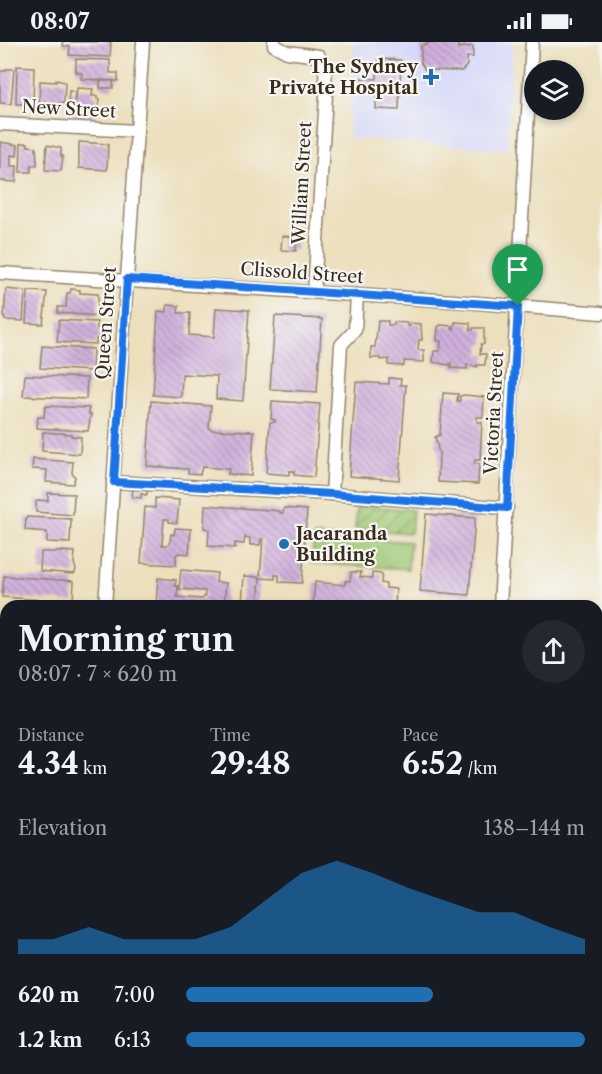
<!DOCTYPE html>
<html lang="en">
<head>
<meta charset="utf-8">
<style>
  body { margin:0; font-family:"Libre Caslon Text",serif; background:#242831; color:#f1f3f6; height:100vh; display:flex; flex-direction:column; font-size:22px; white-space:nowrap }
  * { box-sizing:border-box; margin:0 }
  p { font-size:20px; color:#9ea1a6 }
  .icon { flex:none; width:33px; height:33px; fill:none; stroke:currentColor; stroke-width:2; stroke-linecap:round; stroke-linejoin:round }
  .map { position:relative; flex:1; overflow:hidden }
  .drawer { position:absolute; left:0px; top:558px; width:603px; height:474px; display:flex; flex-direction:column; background:#171b24; border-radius:18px 18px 0 0; box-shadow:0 3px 9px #0003 }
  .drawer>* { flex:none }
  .controls { position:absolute; left:524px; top:18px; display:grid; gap:12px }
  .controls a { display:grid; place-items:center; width:60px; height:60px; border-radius:50%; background:#171b24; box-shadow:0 3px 9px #0003; font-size:30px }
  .pin { position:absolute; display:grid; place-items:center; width:51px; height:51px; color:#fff; margin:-62px -26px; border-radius:50% 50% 50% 0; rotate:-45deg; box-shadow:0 0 6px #0007 }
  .pin .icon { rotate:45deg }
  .round { display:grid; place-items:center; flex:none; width:63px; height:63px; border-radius:32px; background:#242831 }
  .overview { display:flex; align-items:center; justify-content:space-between; height:102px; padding:0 18px }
  h1 { font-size:33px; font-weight:700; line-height:45px }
  .stats { display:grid; grid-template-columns:repeat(3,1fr); gap:9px; height:102px; padding:6px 18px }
  .stats div { display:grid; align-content:center }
  .stats b { font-size:30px; font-weight:700 }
  .stats small { font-size:16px; font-weight:400 }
  .stats p { font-size:16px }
  .chart { height:168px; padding:12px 18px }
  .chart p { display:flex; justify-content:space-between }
  .chart svg { width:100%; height:108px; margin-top:6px; fill:#1f6fb2; opacity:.7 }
  ul { padding:0 18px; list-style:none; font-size:20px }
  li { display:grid; grid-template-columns:96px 72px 1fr; align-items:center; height:45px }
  li i { height:15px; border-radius:8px; background:#1f6fb2 }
  .status { display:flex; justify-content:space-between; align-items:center; height:42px; padding:0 30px; background:#171b24; direction:ltr }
  .status svg { height:16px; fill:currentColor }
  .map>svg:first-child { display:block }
  .built { fill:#d5d8f9 }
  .grass { fill:#9fc975; stroke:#6d7a4a; stroke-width:1.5 }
  .garden { fill:url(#garden-furrows); stroke:#6d7a4a; stroke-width:1.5 }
  .building { fill:url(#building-back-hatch) }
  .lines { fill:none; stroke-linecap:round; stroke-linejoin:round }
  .minor-casing { stroke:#94846d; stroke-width:15 }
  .minor { stroke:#fff; stroke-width:12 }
  .route-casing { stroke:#fff; stroke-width:12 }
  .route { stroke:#1a73e8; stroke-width:8 }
  .poi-dot { fill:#1f6fb2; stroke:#f6f6f2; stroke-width:2 }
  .labels { text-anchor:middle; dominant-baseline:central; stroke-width:4.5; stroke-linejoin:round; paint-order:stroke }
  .poi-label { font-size:18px; font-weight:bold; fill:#3b2a1e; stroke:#f6f6f2; text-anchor:end }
  .street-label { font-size:18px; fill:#3b2a1e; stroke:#f6f6f2 }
</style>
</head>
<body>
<div class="status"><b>08:07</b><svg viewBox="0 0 49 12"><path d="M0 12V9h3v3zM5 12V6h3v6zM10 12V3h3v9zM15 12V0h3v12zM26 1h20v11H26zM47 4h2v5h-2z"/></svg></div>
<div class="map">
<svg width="602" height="1032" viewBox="0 0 602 1032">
  <defs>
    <pattern id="garden-furrows" width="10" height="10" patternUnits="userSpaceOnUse" patternTransform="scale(1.5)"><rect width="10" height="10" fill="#9fc975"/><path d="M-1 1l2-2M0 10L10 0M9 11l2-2" fill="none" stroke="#83a35f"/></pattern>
    <pattern id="building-back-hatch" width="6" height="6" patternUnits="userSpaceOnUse" patternTransform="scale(1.5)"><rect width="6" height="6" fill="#d0b1dc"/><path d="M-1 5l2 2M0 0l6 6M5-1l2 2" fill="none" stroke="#aa90b2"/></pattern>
  </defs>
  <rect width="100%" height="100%" fill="#f6f6f2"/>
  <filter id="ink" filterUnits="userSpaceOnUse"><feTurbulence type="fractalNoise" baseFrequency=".0167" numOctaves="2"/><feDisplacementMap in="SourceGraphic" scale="12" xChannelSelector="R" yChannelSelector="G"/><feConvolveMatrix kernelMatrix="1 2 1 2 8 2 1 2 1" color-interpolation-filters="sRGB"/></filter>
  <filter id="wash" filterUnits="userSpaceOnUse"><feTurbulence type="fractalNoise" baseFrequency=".008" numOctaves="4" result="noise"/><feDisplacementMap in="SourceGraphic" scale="24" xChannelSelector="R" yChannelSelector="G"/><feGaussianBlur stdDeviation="1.35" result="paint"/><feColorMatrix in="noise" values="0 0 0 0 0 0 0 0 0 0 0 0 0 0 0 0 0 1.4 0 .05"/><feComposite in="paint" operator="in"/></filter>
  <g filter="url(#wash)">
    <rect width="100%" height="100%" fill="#ecdfbc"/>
    <g class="built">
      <path d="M350 0H513L507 107 348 96 354 1Z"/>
      <path d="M597 731 602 732V1032H489V1026H597Z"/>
    </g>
    <g class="grass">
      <path d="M314 494 410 500 408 527 312 521Z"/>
      <path d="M597 907H602V1032H500L501 1026H597Z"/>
    </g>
    <path class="garden" d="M357 463 413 468 411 491 355 487Z"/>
    <g id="blocks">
      <g class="building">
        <path d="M63 0H111L110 15 69 13 70 4H63Z"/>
        <path d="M431 0H458V6L473 4V15H467V23L462 29 425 28 421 21V4Z"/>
        <path d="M76 17 110 18V31H118V39L81 37 82 31 76 30Z"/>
        <path d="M378 17 401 18 399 68 376 67V50L357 49 358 36 377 37Z"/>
        <path d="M17 24 34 25 33 62H16Z"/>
        <path d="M6 27H14L11 62 0 61V29H5Z"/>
        <path d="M56 38 65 40 64 61H58L57 65 45 64V60H39L40 39 56 40Z"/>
        <rect x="100" y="39" width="13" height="7"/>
        <path d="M77 46 93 47 92 54H97V57H99L98 71 95 70 94 76 74 74Z"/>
        <path d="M69 49 75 50 74 62 68 61Z"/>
        <path d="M0 100 18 103 17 114 11 113V124H17L16 140 0 139Z"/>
        <path d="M79 100 108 102 107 128 79 126Z"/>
        <path d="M21 101H28V104L36 105 37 123H31V130H20Z"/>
        <path d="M47 103 61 106V114H63L61 129 45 128Z"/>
        <path d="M282 194 297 195 296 209 281 208Z"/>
        <path d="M6 247 25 249 23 279 5 278 4 275Z"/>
        <path d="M71 247 80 248V251L98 252V274L58 271V265H66L67 251H70Z"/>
        <path d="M28 249 47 250 43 282 26 281Z"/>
        <path d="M167 263 179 264 178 271H190L189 293 214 295 216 266 249 268 243 359 216 357 217 334 182 332 181 355 153 353 158 269 167 270Z"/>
        <path d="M275 274 322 277 317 350 270 347Z"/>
        <path d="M59 278 97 280V286H100L99 297H96V302L57 300Z"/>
        <path d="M378 279H388V283H394V280L407 281V284H410V281L421 282 422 298H419L418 308H424V320L404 319V324L388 323 389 317 380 318V316H371V305H375Z"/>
        <path d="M455 280 470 281V288H473V286H484V302H481L480 312H486L485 323H477V325L467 322V327L451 326V321L449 323 433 320 434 309H440L441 299H437L438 285 440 283 452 284V287H454Z"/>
        <path d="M42 304 93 307 92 329 40 326Z"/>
        <path d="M25 333 87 336 86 357 23 354Z"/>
        <path d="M389 336 401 337 400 343H406L399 438 349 434 356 340 389 342Z"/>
        <path d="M443 351 458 352 457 359H460V354L464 353 484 355 483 375H477V380H482L480 418H475L474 422H479L478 442 438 440 439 411 435 395 440 393Z"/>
        <path d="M151 359 211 364 209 385 211 388 254 389 251 434 228 432 229 427 202 425 200 432 188 431V427L147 424Z"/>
        <path d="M272 359 320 362 314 435 294 433V429H289V433L266 431 270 380H275V378L271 377Z"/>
        <path d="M47 364 89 366V372H91L88 389 37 386 38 375H44L45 365Z"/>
        <path d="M43 390 71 392V394L81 395 80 412 42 409Z"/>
        <path d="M33 417 73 420 72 431 75 435 73 442 46 440 47 428 32 427Z"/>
        <path d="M133 446 147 447V453L141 452V456L132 455Z"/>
        <path d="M48 451 74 452 73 473 36 470V460L39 458 48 459Z"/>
        <path d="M155 456 179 458 177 481 169 480V477H164L162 503H167L170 500 171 492 174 493 175 486 191 487 189 512 179 511 176 513V523L141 521 145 465 155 466Z"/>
        <path d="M205 463 280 469V471H283L284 466 307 468 302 541 279 540V533H275V537L260 536 263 497H261L260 503H250V496L245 495 244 502 235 501V506L208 504 209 487 204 486Z"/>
        <path d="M426 472 475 476 469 553 420 549Z"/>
        <path d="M26 475 71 477 70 501 47 500V490L25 488Z"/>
        <path d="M61 509 75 510 74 521 76 528 74 532 40 529 41 510H61Z"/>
        <path d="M181 528 217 531 216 540 226 541 224 564H156L158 536 176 538 175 544H178L177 555 202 557 205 554V549L179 547Z"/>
        <path d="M351 530H361L360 535 372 536V531L382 532 381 541 386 542V546L396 547 395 564H313L315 540 345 543V539H350Z"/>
        <path d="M4 534 74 539 73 560 2 555Z"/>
        <path d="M244 534 260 535 258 563 242 562Z"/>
        <path d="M0 619 6 620 5 650 0 649Z"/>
        <path d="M0 715H4L2 755H0Z"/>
        <path d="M597 790H602V863L597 862Z"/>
        <path d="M3 812H6V857H0V816H3Z"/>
        <path d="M107 1026H148V1032H106Z"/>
        <path d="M226 1026H267L266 1032H225Z"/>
      </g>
    </g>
  </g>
  <g filter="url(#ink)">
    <use href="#blocks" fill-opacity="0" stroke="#94846d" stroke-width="1.5"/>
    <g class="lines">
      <g class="minor-casing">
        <g id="minor">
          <path d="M274 0V3L287 10 319 14 325 24 326 53 314 250"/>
          <path d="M0 82 137 89"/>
          <path d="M0 231 453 259 602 271"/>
          <path d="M113 440 332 452 341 303 355 288 357 253"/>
          <path d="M332 452 507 466"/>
          <path d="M105 564 143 0"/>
          <path d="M500 564 532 0"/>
          <path d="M0 671H6"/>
          <path d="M597 712H602"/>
          <path d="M0 786H6"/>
          <path d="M320 1026 322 1032"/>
          <path d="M74 1032V1026"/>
          <path d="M295 1032 297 1026"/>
          <path d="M470 1032V1026"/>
        </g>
      </g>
      <use href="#minor" class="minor"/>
    </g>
  </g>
  <g class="lines" filter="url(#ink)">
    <g class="route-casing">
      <path id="route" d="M127 237 518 264 507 466 332 452 114 440Z"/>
    </g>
    <use href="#route" class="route"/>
  </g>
  <g class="poi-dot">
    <path d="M428 26h6v6h6v6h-6v6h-6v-6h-6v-6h6z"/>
    <circle cx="284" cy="502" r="6"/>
  </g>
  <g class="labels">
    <g class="poi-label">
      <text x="418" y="25">The Sydney<tspan x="418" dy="21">Private Hospital</tspan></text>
      <text x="296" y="492" text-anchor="start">Jacaranda<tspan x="296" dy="21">Building</tspan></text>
    </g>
    <g class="street-label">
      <text transform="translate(69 67) rotate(3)">New Street</text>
      <text transform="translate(302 141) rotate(-87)">William Street</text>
      <text transform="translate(302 231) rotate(4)">Clissold Street</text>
      <text transform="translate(106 281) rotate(-86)">Queen Street</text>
      <text transform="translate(494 371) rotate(-87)">Victoria Street</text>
    </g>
  </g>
</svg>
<div class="controls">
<a><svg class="icon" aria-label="layers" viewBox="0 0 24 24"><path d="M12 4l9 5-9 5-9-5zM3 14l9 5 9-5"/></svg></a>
</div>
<div class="pin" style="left:518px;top:264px;background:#1e9e55"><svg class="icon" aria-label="arrive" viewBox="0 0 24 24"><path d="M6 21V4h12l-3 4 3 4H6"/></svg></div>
<section class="drawer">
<div class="overview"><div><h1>Morning run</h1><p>08:07 · 7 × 620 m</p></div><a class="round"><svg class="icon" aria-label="share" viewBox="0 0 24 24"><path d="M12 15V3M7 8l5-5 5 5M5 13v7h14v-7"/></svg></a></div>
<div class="stats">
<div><p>Distance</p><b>4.34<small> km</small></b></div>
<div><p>Time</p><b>29:48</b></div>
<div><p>Pace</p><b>6:52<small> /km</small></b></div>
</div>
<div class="chart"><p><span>Elevation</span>138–144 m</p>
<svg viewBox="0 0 160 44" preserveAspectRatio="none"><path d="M0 44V38L10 38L20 33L30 38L40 38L50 38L60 33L70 22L80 11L90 6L100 11L110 17L120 22L130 27L140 27L150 33L160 38V44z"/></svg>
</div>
<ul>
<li><b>620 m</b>7:00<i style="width:62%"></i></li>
<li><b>1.2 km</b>6:13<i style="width:100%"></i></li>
</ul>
</section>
</div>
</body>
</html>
